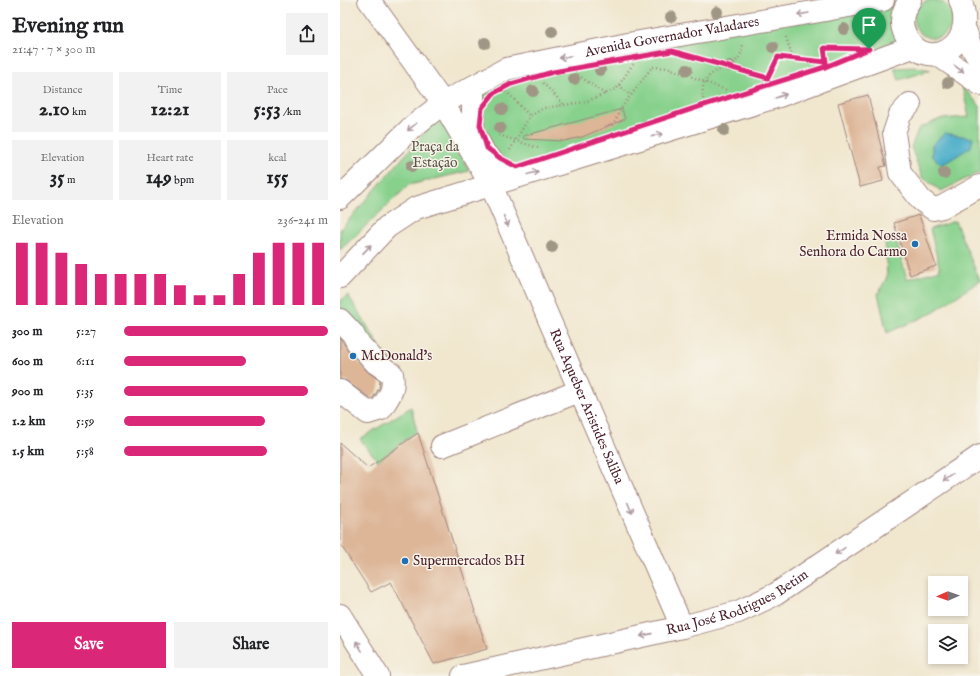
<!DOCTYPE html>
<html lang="en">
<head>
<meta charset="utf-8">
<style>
  body { margin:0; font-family:"IM FELL English",serif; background:#f2f2f2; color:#202124; height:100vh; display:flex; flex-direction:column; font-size:15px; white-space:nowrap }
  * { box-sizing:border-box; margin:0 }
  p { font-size:13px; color:#757577 }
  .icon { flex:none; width:22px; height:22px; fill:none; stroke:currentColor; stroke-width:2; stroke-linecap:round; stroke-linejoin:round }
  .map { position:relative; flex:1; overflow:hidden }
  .panel { display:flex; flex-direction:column; background:#fff; width:340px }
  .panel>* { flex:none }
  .needle { width:26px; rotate:268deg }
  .controls { position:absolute; left:588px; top:576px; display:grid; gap:8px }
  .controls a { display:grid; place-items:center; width:40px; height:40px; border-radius:0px; background:#fff; box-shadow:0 2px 6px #0003; font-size:20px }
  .pin { position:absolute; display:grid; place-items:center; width:34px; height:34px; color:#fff; margin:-41px -17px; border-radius:50% 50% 50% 0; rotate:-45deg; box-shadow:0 0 4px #0007 }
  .pin .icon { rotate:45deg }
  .round { display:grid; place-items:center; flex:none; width:42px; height:42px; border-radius:0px; background:#f2f2f2 }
  .headline { display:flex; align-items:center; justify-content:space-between; height:68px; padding:0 12px }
  h1 { font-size:22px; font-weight:700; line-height:30px }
  .metrics { display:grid; grid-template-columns:repeat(3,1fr); gap:6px; height:68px; padding:4px 12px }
  .metrics div { display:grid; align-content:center; border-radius:0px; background:#f2f2f2; text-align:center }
  .metrics b { font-size:20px; font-weight:700 }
  .metrics small { font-size:11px; font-weight:400 }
  .metrics p { font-size:11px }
  .chart { height:112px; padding:8px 12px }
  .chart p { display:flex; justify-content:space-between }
  .chart svg { width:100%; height:72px; margin-top:4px; stroke:#db2777; stroke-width:6 }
  .primary-button { display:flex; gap:8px; margin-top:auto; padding:8px 12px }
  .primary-button a { flex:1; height:46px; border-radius:0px; background:#db2777; color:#fff; font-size:16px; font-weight:700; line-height:46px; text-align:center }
  .primary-button a+a { background:#f2f2f2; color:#202124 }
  ul { padding:0 12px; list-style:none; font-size:13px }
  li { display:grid; grid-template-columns:64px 48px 1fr; align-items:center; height:30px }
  li i { height:10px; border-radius:5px; background:#db2777 }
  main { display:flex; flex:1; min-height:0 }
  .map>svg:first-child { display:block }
  .green { fill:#88d18d; stroke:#69785c }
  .water { fill:#4aadc9; stroke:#4a667a }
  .building { fill:#ddb597 }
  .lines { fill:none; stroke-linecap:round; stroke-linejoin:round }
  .minor-casing { stroke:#9e837d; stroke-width:24 }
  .path { stroke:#9e837d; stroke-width:2.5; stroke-dasharray:1 3; stroke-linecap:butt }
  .minor { stroke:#fff; stroke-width:22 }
  .tree { fill:#a09685 }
  .oneway { stroke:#ae9aa0 }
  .route-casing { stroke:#fff; stroke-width:8 }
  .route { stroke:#db2777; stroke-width:5 }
  .poi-dot { fill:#1f6fb2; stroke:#f7f3e8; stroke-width:1.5 }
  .labels { text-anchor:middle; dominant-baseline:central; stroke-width:3; stroke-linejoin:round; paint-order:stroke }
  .street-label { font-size:14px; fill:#4a1f2b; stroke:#f7f3e8 }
  .park-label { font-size:14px; fill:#5d5448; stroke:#f7f3e8 }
  .poi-label { font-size:14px; fill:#4a1f2b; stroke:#f7f3e8; text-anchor:start }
</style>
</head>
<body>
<main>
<section class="panel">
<div class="headline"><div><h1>Evening run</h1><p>21:47 · 7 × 300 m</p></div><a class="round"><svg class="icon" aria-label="share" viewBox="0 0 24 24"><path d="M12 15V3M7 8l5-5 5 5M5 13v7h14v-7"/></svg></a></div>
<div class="metrics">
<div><p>Distance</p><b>2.10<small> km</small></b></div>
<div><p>Time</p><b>12:21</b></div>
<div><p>Pace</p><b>5:53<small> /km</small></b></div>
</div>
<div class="metrics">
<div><p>Elevation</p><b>35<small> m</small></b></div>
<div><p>Heart rate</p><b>149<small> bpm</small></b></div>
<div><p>kcal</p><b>155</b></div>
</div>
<div class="chart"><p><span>Elevation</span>236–241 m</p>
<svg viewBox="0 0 160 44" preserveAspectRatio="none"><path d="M5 44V6M15 44V6M25 44V12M35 44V19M45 44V25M55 44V25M65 44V25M75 44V25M85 44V32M95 44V38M105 44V38M115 44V25M125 44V12M135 44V6M145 44V6M155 44V6"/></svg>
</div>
<ul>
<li><b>300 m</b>5:27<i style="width:100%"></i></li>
<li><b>600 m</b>6:11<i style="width:60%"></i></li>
<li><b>900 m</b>5:35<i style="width:90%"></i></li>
<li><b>1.2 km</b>5:59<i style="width:69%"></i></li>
<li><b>1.5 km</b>5:58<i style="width:70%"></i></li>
</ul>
<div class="primary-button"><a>Save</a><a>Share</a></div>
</section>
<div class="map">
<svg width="640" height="676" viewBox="0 0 640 676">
  <rect width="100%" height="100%" fill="#f7f3e8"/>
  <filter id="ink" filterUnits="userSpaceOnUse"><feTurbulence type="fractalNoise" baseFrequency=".025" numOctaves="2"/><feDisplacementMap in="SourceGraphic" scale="8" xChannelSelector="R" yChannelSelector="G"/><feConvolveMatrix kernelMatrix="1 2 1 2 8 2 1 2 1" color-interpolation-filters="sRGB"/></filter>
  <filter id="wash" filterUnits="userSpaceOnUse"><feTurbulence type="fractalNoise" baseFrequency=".012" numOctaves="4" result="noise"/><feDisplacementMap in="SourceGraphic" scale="16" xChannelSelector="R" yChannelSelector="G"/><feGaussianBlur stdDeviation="0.9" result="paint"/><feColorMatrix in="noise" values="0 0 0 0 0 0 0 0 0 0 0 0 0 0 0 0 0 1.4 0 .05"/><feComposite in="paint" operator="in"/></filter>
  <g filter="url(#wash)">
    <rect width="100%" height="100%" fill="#f1e7cf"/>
    <g class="green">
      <circle cx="593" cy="19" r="19"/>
      <path d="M559 3 560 46 186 172 147 153 139 99 157 77 282 48Z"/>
      <path d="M575 67 591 70 559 80 554 68Z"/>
      <path d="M622 86 640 106V172L601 191 582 177 571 147 579 128 600 119 629 117Z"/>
      <path d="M100 115 129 171 69 185 0 250V230Z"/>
      <path d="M615 221 640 281 590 314 547 333 538 294 547 277 545 239 555 236 567 279 600 270 590 229Z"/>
      <path d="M8 295 60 379 0 311V301Z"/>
      <path d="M71 407 77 431 38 461 20 439Z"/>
    </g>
    <path class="water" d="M605 133 633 138 631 147 602 165 592 156V145Z"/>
    <g id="blocks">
      <g class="building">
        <path d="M528 95 546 166 540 167 543 181 520 187 498 103Z"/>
        <path d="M282 109 285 119 242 137 224 141 184 139 183 136Z"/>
        <path d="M579 215 596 266 570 275 554 223Z"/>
        <path d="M0 338 8 350 27 371 40 381 39 388 33 398 31 399 7 381 0 379Z"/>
        <path d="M78 433 147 649 94 664 51 582 31 592 0 544V443L28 468Z"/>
      </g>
    </g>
  </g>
  <g filter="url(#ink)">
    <use href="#blocks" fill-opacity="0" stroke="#9e837d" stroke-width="1"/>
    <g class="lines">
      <g class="minor-casing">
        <g id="minor">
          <path id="s1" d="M29 0 103 103 151 185 342 627"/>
          <path d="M570 0C563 10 559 22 565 34 584 76 640 47 620 0"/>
          <path d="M626 32 630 45 640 61"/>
          <path d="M598 55 640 84"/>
          <path d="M133 87V132L145 154 171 178"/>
          <path d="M570 104 560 115 554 133 560 173 581 200 593 209 602 207 640 186"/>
          <path id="s2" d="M0 198 70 129 103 103 166 69 288 44 543 0"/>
          <path d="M0 277 47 227 76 208 439 96 573 47"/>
          <path d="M0 320 13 334 17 342 36 363 52 374C55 391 49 396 41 409L28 413 0 391"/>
          <path d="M102 446 239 391"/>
          <path d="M0 615 38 676"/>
          <path id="s3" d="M123 676 342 627 398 612 436 594 640 456"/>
        </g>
      </g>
      <g class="path">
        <path d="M446 37 453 59"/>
        <path d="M347 56 428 78 438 57 473 61"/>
        <path d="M485 58 484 48 505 49"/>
        <path d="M238 75 265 94"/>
        <path d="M203 83 224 105"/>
        <path d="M279 85 290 95"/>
        <path d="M166 91 190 116"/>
        <path d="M363 99C363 94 362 87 364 83 375 62 399 75 403 44"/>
        <path d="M273 126 280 110 312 67 329 68 386 90"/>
        <path d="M159 135 198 148"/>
        <path d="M170 150 190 116 204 108 245 102 265 94 277 88 293 64"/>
      </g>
      <use href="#minor" class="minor"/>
    </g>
    <g class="tree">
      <circle cx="377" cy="12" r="6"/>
      <circle cx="331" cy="17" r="6"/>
      <circle cx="504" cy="29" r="6"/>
      <circle cx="212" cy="32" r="6"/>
      <circle cx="145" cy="43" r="6"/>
      <circle cx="433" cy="47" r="6"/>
      <circle cx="390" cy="66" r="6"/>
      <circle cx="260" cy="70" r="6"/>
      <circle cx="347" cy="70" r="6"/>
      <circle cx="234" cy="79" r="6"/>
      <circle cx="608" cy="83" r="6"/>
      <circle cx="193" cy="91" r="6"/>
      <circle cx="162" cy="109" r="6"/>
      <circle cx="160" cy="128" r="6"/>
      <circle cx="384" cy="130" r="6"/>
      <circle cx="72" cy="166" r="6"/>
      <circle cx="604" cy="173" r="6"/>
      <circle cx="212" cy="247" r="6"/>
    </g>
    <defs><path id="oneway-shaft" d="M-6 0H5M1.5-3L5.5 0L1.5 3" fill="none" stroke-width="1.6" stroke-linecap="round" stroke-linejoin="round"/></defs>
    <g class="oneway">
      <use href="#oneway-shaft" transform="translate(463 14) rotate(170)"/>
      <use href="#oneway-shaft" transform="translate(225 57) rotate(168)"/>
      <use href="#oneway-shaft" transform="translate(619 69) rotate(37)"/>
      <use href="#oneway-shaft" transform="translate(441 96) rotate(-19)"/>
      <use href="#oneway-shaft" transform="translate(72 127) rotate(140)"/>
      <use href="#oneway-shaft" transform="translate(317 135) rotate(-17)"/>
      <use href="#oneway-shaft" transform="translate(193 173) rotate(-14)"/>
      <use href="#oneway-shaft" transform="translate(166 221) rotate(67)"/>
      <use href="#oneway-shaft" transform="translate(27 249) rotate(-47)"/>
      <use href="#oneway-shaft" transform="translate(608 478) rotate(146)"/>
      <use href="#oneway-shaft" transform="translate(290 508) rotate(67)"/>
      <use href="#oneway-shaft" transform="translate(500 551) rotate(146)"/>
      <use href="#oneway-shaft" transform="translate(306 635) rotate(167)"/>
      <use href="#oneway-shaft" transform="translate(19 646) rotate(-122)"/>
    </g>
  </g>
  <g class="lines" filter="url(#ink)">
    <g class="route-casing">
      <path id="route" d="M484 48 529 49 485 67 361 106 177 167 160 158 147 148 140 125 142 108 154 93 171 84 213 72 332 51 428 78 438 57 486 62Z"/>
    </g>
    <use href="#route" class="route"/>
  </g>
  <g class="poi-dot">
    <circle cx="575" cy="244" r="4"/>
    <circle cx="13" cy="356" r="4"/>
    <circle cx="65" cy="561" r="4"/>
  </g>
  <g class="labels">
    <g class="street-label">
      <text stroke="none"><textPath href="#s2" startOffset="381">Avenida Governador Valadares</textPath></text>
      <text stroke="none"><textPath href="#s1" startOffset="463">Rua Aqueber Aristides Saliba</textPath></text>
      <text stroke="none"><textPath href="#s3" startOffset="285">Rua José Rodrigues Betim</textPath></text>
    </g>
    <g class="park-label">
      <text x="95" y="147">Praça da<tspan x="95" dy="16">Estação</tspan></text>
    </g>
    <g class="poi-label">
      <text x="567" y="236" text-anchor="end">Ermida Nossa<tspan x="567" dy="16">Senhora do Carmo</tspan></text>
      <text x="21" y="356">McDonald's</text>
      <text x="73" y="561">Supermercados BH</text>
    </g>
  </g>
</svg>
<div class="controls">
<a><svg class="needle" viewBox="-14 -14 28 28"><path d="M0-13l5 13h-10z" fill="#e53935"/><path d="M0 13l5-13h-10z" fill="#757577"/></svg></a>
<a><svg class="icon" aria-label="layers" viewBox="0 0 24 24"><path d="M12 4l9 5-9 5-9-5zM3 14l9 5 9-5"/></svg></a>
</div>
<div class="pin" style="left:529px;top:49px;background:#1e9e55"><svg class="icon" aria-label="arrive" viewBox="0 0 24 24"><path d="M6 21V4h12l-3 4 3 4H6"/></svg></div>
</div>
</main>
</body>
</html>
